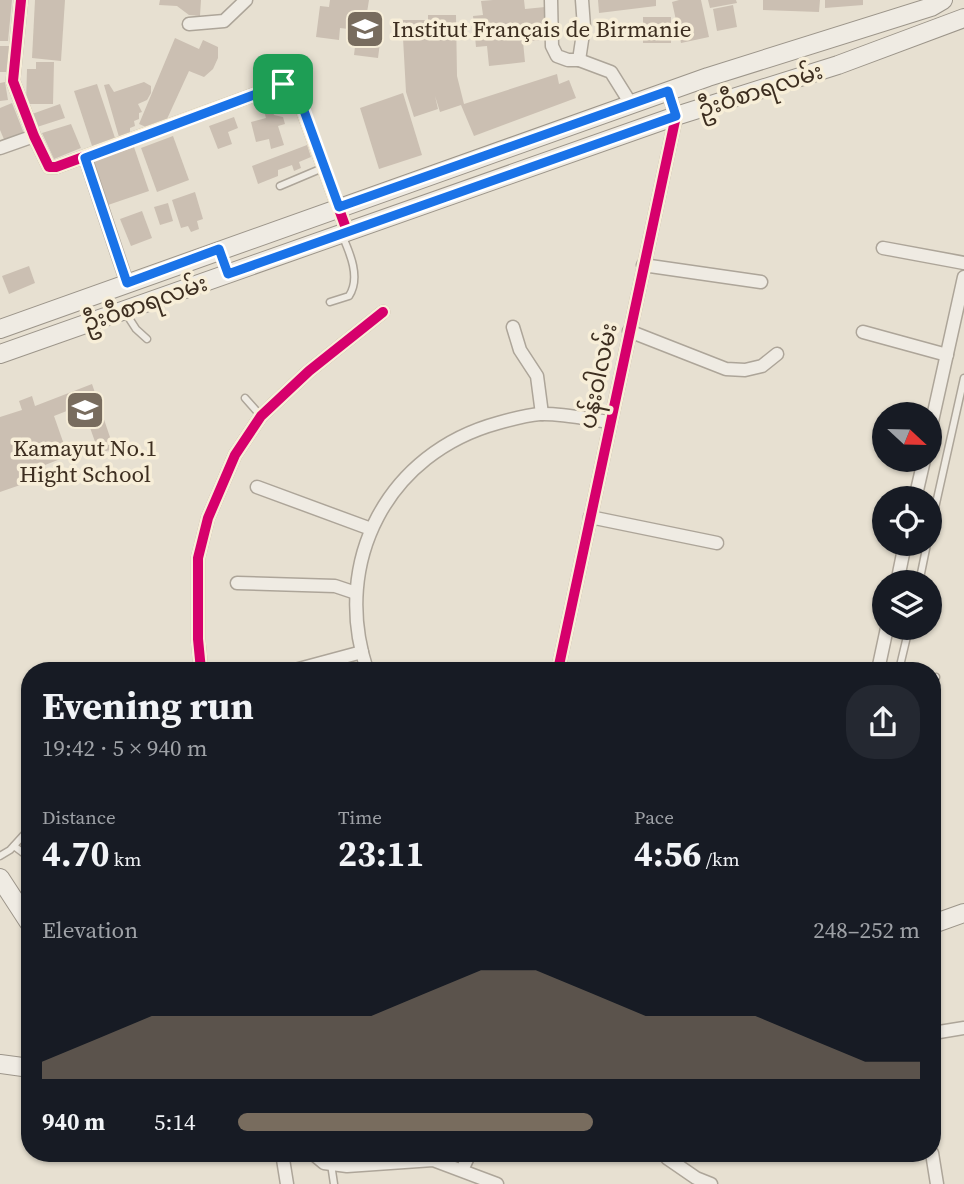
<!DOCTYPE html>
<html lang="en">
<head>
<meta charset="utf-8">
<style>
  body { margin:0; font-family:"Source Serif 4","Noto Sans Myanmar",serif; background:#242831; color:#f1f3f6; height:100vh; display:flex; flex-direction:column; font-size:26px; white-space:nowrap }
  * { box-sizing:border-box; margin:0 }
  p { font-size:23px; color:#9ea1a6 }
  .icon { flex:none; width:38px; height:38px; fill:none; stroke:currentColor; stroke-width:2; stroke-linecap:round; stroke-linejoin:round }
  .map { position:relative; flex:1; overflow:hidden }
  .details { position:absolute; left:21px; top:662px; width:920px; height:500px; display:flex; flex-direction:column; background:#171b24; border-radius:28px; box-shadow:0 2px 5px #0004 }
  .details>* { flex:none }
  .needle { width:46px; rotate:112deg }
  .buttons { position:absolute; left:872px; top:402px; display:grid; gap:14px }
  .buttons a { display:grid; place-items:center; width:70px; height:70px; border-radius:50%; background:#171b24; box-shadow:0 2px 5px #0004; font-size:35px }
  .pin { position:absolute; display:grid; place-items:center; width:60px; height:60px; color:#fff; margin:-30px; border-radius:14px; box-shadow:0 4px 10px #0006 }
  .round { display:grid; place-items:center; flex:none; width:74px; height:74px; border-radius:28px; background:#242831 }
  .overview { display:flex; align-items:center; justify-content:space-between; height:119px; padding:0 21px }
  h1 { font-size:38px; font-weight:700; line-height:52px }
  .metrics { display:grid; grid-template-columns:repeat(3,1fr); gap:10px; height:119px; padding:7px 21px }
  .metrics div { display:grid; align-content:center }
  .metrics b { font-size:35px; font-weight:700 }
  .metrics small { font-size:19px; font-weight:400 }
  .metrics p { font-size:19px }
  .chart { height:196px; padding:14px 21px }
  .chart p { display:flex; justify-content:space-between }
  .chart svg { width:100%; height:126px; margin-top:7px; fill:#786c5e; opacity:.7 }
  ul { padding:0 21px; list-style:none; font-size:23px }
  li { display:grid; grid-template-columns:112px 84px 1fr; align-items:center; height:52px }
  li i { height:18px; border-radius:9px; background:#786c5e }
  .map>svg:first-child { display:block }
  .building { fill:#cbbfb2 }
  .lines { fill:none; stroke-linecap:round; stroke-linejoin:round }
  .service-casing { stroke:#ada599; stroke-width:9 }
  .minor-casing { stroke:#ada599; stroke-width:15 }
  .secondary-casing { stroke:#9c958a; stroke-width:20 }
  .service { stroke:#efebe3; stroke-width:6 }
  .minor { stroke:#efebe3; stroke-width:12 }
  .secondary { stroke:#efebe3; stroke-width:18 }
  .cycleway-casing { stroke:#f7eed8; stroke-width:15 }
  .cycleway { stroke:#d6006c; stroke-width:10 }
  .route-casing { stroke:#fff; stroke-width:14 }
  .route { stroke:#1a73e8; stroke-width:9 }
  .labels { text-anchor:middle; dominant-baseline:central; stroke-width:7; stroke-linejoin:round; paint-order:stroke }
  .poi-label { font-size:23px; fill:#3d2e20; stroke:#f7eed8; text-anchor:start }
  .street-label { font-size:23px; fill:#3d2e20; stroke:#f7eed8 }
</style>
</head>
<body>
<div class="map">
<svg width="964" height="1184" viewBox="0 0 964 1184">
  <rect width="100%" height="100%" fill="#e7e0d1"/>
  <g class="building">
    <path d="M0 0H12L8 41H0Z"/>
    <path d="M35 0H65L61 61 32 58Z"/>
    <path d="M160 0H201L200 16 189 15 177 6 159 5Z"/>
    <path d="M330 0H369L365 25 382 27 378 58 354 55 357 30 340 28 339 40 316 37 320 6 329 7Z"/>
    <path d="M493 0H524L525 9 545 7 548 39 523 42 525 62 489 66 487 46 476 47 473 16 483 15 481 1Z"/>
    <path d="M598 0H656V6L599 13Z"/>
    <path d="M679 0H701L709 37 681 43 672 2Z"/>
    <path d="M708 0H736L737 3 710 8Z"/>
    <path d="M763 0H820L819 12 763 10Z"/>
    <path d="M825 0H863V5L825 8Z"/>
    <path d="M733 5 737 27 717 31 713 9Z"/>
    <path d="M428 15H456L457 76 464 104 557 74 559 84 569 80 576 98 474 136 461 105 440 112 435 96 438 109 414 117 406 92 402 20H428Z"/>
    <rect x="643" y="17" width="28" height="26"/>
    <path d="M175 38 199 49 203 40 218 47V58L213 69 204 77 189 71 167 119 146 127 139 124Z"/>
    <path d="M0 46H10L8 72H0Z"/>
    <path d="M36 62H54L53 104H26L27 69H36Z"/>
    <path d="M5 82 8 100 0 101V83Z"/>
    <path d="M144 82 151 86V93L147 100 138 104 142 112 139 113V119L134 121 135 126 130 128V134L119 137 104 85 109 84 114 92Z"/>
    <path d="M97 84 116 141 93 149 74 91Z"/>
    <path d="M403 93 422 155 379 169 360 108Z"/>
    <path d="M12 103 25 136 6 144 0 130V108Z"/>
    <path d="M60 104 65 118 37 127 32 114Z"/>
    <path d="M272 109 274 115 283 117 285 124 278 126 284 145 271 149 269 139 256 142 251 122 266 118 264 111Z"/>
    <path d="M234 117 238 128 228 132 232 144 218 149 209 126Z"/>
    <path d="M71 124 81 148 54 159 42 133Z"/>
    <path d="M173 136 189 180 157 192 141 148Z"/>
    <path d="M307 145 311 157 299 162 301 168 294 171 292 165 278 170V176L258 184 252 166Z"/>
    <path d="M134 147 149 191 108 205 93 161Z"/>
    <path d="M195 192 203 219 197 221 199 229 191 232 188 226 181 228 172 200Z"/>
    <path d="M168 203 173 221 160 225 154 207Z"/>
    <path d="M142 211 152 238 131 246 120 219Z"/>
    <path d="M29 266 35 283 9 294 2 276Z"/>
    <path d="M92 384 114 449 99 453 82 405 54 416 68 456 45 465 49 475 0 492V417L22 410 19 401 32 396 35 406Z"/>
  </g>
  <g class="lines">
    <g class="service-casing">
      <g id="service">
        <path d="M280 186 325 167"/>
        <path d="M330 302 349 296C361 278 350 253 342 235"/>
        <path d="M125 312 136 329 147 339"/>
        <path d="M245 398 261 416"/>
        <path d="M929 535 964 378"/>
        <path d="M919 583 927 544"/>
        <path d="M899 670 909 628"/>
        <path d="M933 679 936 677"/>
        <path d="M14 846 30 858"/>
        <path d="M0 856 10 850 30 828"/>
        <path d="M331 1164 334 1184"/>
        <path d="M347 1166 355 1153"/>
      </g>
    </g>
    <g class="minor-casing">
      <g id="minor">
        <path d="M21 0 13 81 34 136 49 167H56L283 84 294 86 347 231"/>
        <path d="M551 0 552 46 557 56 568 60H579L584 27 582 0"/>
        <path d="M189 24 224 21 246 0"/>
        <path d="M579 60 611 72 631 104"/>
        <path d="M0 148 34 136"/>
        <path d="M85 157 127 283"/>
        <path d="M883 248 964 263"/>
        <path d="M643 265 761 282"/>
        <path d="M513 327 520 350 537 376 542 414"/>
        <path d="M629 331 726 369 745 370 762 366 777 354"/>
        <path d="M863 332 947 355"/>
        <path d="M929 435 964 277"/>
        <path d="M257 487 371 529"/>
        <path d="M915 499 924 460"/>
        <path d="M590 517 717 543"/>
        <path d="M237 583 335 586 356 593"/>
        <path d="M897 583 905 544"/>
        <path d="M201 670 198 639V558L208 518 235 455 261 416 309 371 383 312"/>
        <path d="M295 670 362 652"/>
        <path d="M367 670C331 561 388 453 498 423 512 419 526 415 540 414 562 413 587 419 609 422"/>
        <path d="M558 670 676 116 668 91"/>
        <path d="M878 670 887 628"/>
        <path d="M933 1033 964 1028"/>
        <path d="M282 1153 287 1184"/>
        <path d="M312 1153 324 1163 347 1166 433 1160 497 1184"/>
        <path d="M664 1153 667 1158 696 1178 711 1184"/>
        <path d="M932 1153 937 1184"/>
        <path d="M462 1170 470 1153"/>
      </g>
    </g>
    <g class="secondary-casing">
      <g id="secondary">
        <path d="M0 329 708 77 931 7 943 0"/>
        <path d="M0 354 676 116 838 65 964 18"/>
        <path d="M0 878 30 924"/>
        <path d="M933 924 964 913"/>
        <path d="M0 1064 30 1068"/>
      </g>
    </g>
    <use href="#service" class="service"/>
    <use href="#minor" class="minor"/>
    <use href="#secondary" class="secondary"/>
    <g class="cycleway-casing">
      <g id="cycleway">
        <path d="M21 0 13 81 34 136 49 167H56L283 84 294 86 347 231"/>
        <path d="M201 670 198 639V558L208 518 235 455 261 416 309 371 383 312"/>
        <path d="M558 670 676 116 668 91"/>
      </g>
    </g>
    <use href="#cycleway" class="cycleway"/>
  </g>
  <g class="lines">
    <g class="route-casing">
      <path id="route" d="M290 83 295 86 339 207 668 91 676 116 228 274 219 249 127 283 85 158 283 84Z"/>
    </g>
    <use href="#route" class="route"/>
  </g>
  <defs>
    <g id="school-square" transform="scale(2.0125)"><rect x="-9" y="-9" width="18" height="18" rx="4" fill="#786c5e" stroke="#f7eed8"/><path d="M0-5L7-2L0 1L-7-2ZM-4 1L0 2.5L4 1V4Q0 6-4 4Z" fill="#fff"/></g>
  </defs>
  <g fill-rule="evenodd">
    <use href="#school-square" x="365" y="29"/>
    <use href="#school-square" x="85" y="410"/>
  </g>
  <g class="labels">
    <g class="poi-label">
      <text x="392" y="29">Institut Français de Birmanie</text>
      <text x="85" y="448" text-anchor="middle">Kamayut No.1<tspan x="85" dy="26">Hight School</tspan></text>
    </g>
    <g class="street-label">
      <text transform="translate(760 90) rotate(-18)">ဦးဝီစာရလမ်း</text>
      <text transform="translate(145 303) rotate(-19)">ဦးဝီစာရလမ်း</text>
      <text transform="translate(598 376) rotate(-78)">ပန်းဝါလမ်း</text>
    </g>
  </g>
</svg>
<div class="buttons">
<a><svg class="needle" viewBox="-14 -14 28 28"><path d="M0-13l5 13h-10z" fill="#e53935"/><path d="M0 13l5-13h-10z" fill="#9ea1a6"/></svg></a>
<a><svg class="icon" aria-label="locate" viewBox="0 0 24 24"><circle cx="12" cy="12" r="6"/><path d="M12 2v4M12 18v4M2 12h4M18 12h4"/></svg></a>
<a><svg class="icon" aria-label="layers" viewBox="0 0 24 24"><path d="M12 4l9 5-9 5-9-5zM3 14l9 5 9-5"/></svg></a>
</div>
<div class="pin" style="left:283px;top:84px;background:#1e9e55"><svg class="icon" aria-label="arrive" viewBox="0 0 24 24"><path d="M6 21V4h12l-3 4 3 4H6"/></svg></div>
<section class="details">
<div class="overview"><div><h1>Evening run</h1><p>19:42 · 5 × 940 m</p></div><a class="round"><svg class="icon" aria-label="share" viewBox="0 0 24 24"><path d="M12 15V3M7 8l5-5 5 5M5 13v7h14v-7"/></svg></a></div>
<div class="metrics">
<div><p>Distance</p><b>4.70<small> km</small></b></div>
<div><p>Time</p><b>23:11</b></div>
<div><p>Pace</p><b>4:56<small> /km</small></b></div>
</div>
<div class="chart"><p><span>Elevation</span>248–252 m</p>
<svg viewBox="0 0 160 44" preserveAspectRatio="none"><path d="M0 44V38L10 30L20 22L30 22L40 22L50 22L60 22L70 14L80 6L90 6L100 14L110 22L120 22L130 22L140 30L150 38L160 38V44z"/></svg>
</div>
<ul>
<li><b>940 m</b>5:14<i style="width:52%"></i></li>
</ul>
</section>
</div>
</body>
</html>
